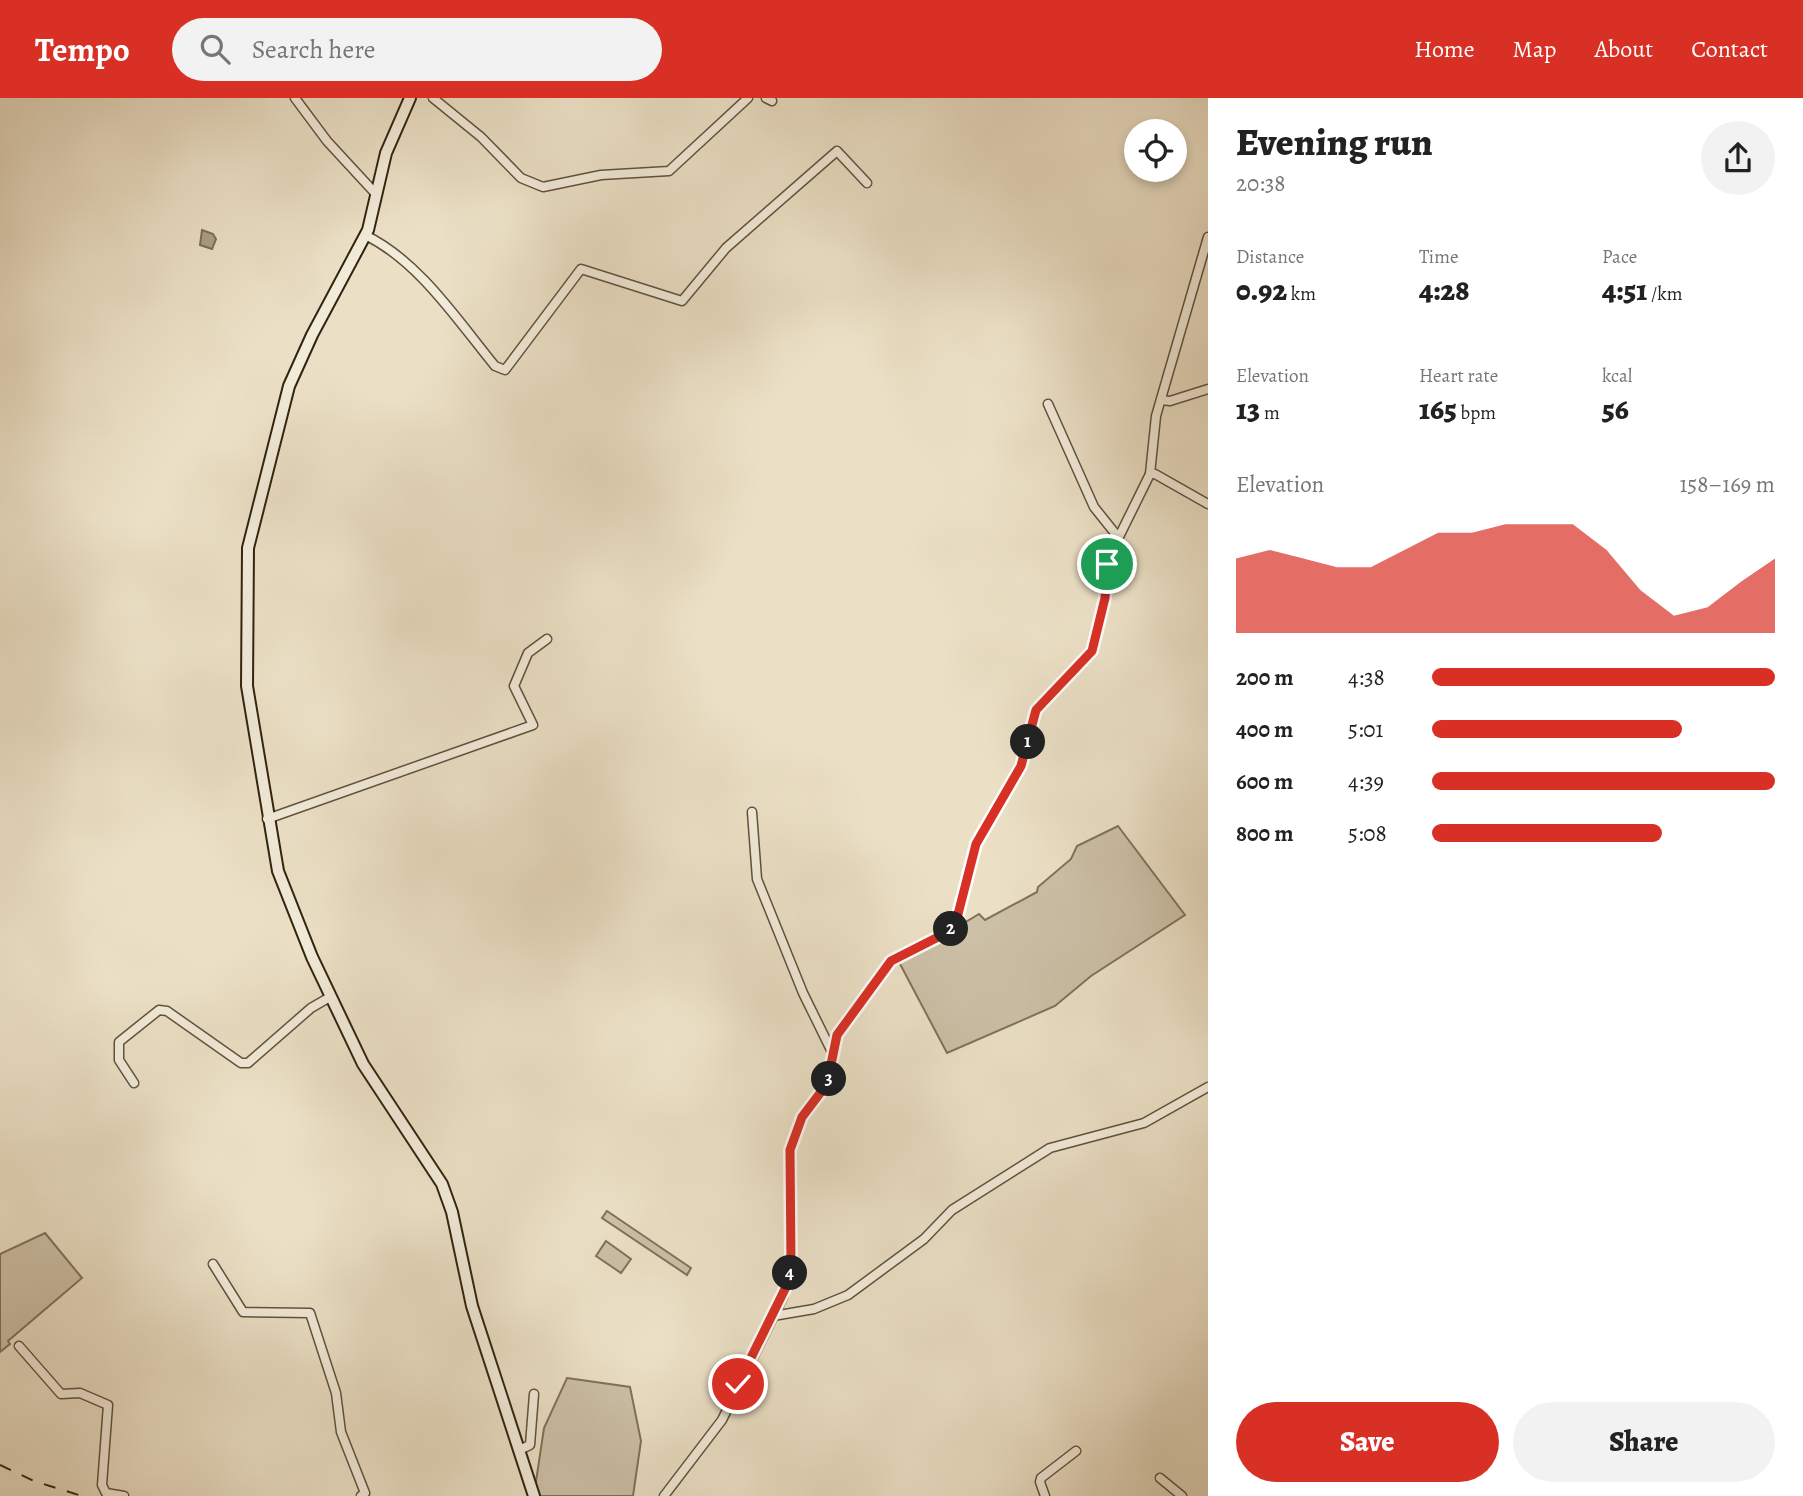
<!DOCTYPE html>
<html lang="en">
<head>
<meta charset="utf-8">
<style>
  body { margin:0; font-family:Alegreya,serif; background:#f2f2f2; color:#222; height:100vh; display:flex; flex-direction:column; font-size:26px; white-space:nowrap }
  * { box-sizing:border-box; margin:0 }
  p { font-size:23px; color:#767676 }
  .icon { flex:none; width:38px; height:38px; fill:none; stroke:currentColor; stroke-width:2; stroke-linecap:round; stroke-linejoin:round }
  .map { position:relative; flex:1; overflow:hidden }
  .drawer { display:flex; flex-direction:column; background:#fff; width:595px }
  .drawer>* { flex:none }
  .controls { position:absolute; left:1124px; top:21px; display:grid; gap:14px }
  .controls a { display:grid; place-items:center; width:63px; height:63px; border-radius:50%; background:#fff; box-shadow:0 4px 10px #0003; font-size:35px }
  .pin { position:absolute; display:grid; place-items:center; width:60px; height:60px; color:#fff; margin:-30px; border:4px solid #fff; border-radius:50%; box-shadow:0 2px 7px #0007 }
  .km { position:absolute; width:35px; height:35px; margin:-18px; border-radius:50%; background:#222; color:#fff; font-size:19px; line-height:35px; text-align:center }
  .round { display:grid; place-items:center; flex:none; width:74px; height:74px; border-radius:37px; background:#f2f2f2 }
  .headline { display:flex; align-items:center; justify-content:space-between; height:119px; padding:0 28px }
  h1 { font-size:38px; font-weight:800; line-height:52px }
  .metrics { display:grid; grid-template-columns:repeat(3,1fr); gap:10px; height:119px; padding:7px 28px }
  .metrics div { display:grid; align-content:center }
  .metrics b { font-size:30px; font-weight:800 }
  .metrics small { font-size:19px; font-weight:400 }
  .metrics p { font-size:19px }
  .chart { height:196px; padding:14px 28px }
  .chart p { display:flex; justify-content:space-between }
  .chart svg { width:100%; height:126px; margin-top:7px; fill:#d93025; opacity:.7 }
  .primary-button { display:flex; gap:14px; margin-top:auto; padding:14px 28px }
  .primary-button a { flex:1; height:80px; border-radius:42px; background:#d93025; color:#fff; font-size:28px; font-weight:800; line-height:80px; text-align:center }
  .primary-button a+a { background:#f2f2f2; color:#222 }
  ul { padding:0 28px; list-style:none; font-size:23px }
  li { display:grid; grid-template-columns:112px 84px 1fr; align-items:center; height:52px }
  li i { height:18px; border-radius:9px; background:#d93025 }
  header { display:flex; align-items:center; gap:42px; box-sizing:border-box; height:98px; padding:0 35px; background:#d93025; color:#fff }
  header strong { font-size:33px }
  nav { display:flex; gap:38px; margin-inline-start:auto; font-size:24px }
  .search { width:490px; height:63px; background:#f2f2f2; display:flex; align-items:center; gap:18px; box-sizing:border-box; padding:0 24px; border-radius:38px; color:#767676; font-size:26px }
  main { display:flex; flex:1; min-height:0 }
  .map>svg:first-child { display:block }
  .green { fill:#ccc0a7; stroke:#7f725a; stroke-width:2 }
  .water { fill:#aca087; stroke:#7b6e57; stroke-width:2 }
  .lines { fill:none; stroke-linecap:round; stroke-linejoin:round }
  .minor-casing { stroke:#60523c; stroke-width:11 }
  .secondary-casing { stroke:#32230e; stroke-width:14 }
  .minor { stroke:#f2ebda; stroke-width:8 }
  .secondary { stroke:#f2ebda; stroke-width:10 }
  .rail { stroke:#32230e; stroke-width:2; stroke-dasharray:12 12; stroke-linecap:butt }
  .route-casing { stroke:#fff; stroke-width:14 }
  .route { stroke:#d93025; stroke-width:9 }
</style>
</head>
<body>
<header>
<strong>Tempo</strong>
<div class="search"><svg class="icon" aria-label="search" viewBox="0 0 24 24"><circle cx="10" cy="10" r="6"/><path d="M15 15l6 6"/></svg>Search here</div>
<nav><a>Home</a><a>Map</a><a>About</a><a>Contact</a></nav>
</header>
<main>
<div class="map">
<svg width="1208" height="1398" viewBox="0 0 1208 1398">
  <rect width="100%" height="100%" fill="#ebe0c6"/>
  <filter id="stains"><feTurbulence type="fractalNoise" baseFrequency=".00286" numOctaves="4"/><feColorMatrix values="0 0 0 0 .2 0 0 0 0 .09 0 0 0 0 .02 0 0 0 .5 -.17"/></filter>
  <radialGradient id="worn" r=".72"><stop offset=".6" stop-color="#630" stop-opacity="0"/><stop offset="1" stop-color="#630" stop-opacity=".3"/></radialGradient>
  <g class="green">
    <path d="M1118 728 1185 817 1091 878 1055 908 947 955 899 864 979 816 985 822 1037 794 1038 789 1071 761 1077 748Z"/>
    <path d="M607 1113 691 1170 687 1177 602 1120Z"/>
    <path d="M45 1135 82 1180 8 1243 10 1246 0 1254V1156Z"/>
    <path d="M606 1143 631 1161 621 1175 596 1158Z"/>
    <path d="M567 1280 630 1289 641 1343 633 1398H538L535 1390 544 1330Z"/>
  </g>
  <path class="water" d="M202 132 213 136 216 141 212 151 200 147Z"/>
  <g class="lines">
    <g class="minor-casing">
      <g id="minor">
        <path d="M295 0 327 43 375 95"/>
        <path d="M433 0 481 39 521 80 543 89 601 77 669 73 748 0"/>
        <path d="M766 0 772 3"/>
        <path d="M365 137C419 163 458 223 495 268L505 272 581 171 682 203 726 150 837 53 867 85"/>
        <path d="M1161 302 1170 303 1208 291"/>
        <path d="M1048 306 1094 409 1118 439"/>
        <path d="M1150 376H1155L1208 406"/>
        <path d="M752 714 757 781 803 895 832 954"/>
        <path d="M267 721 533 627 514 588 528 555 547 541"/>
        <path d="M134 985 119 962V944L159 912 167 913 241 965H248L311 910 330 899"/>
        <path d="M213 1166 243 1214 310 1215 336 1295 341 1334 365 1395 361 1398"/>
        <path d="M773 1218 814 1211 848 1197 924 1141 952 1112 1050 1050 1144 1025 1208 989"/>
        <path d="M19 1248 61 1296 80 1295 108 1307 102 1387 106 1395 124 1398"/>
        <path d="M519 1352 530 1347 534 1296"/>
        <path d="M1160 1380 1182 1398"/>
        <path d="M664 1398 722 1322 783 1199 791 1167 790 1051 802 1019 830 980 837 938 891 863 948 834 956 824 976 746 1021 668 1036 612 1092 553 1105 500 1108 461 1150 376 1156 318 1208 139"/>
        <path d="M1045 1398 1040 1384 1041 1380 1076 1353"/>
      </g>
    </g>
    <g class="secondary-casing">
      <path id="secondary" d="M410 0 386 55 368 132 312 237 289 288 248 450 247 588 278 773 312 859 363 966 442 1086 452 1114 472 1208 534 1398"/>
    </g>
    <use href="#minor" class="minor"/>
    <use href="#secondary" class="secondary"/>
    <path class="rail" d="M0 1367 34 1383 82 1398"/>
  </g>
  <g class="lines">
    <g class="route-casing">
      <path id="route" d="M738 1286 786 1189 791 1167 790 1052 802 1019 827 986 837 937 891 863 948 834 956 824 976 746 1021 668 1036 612 1092 553 1105 500 1107 466"/>
    </g>
    <use href="#route" class="route"/>
  </g>
  <rect width="100%" height="100%" filter="url(#stains)"/>
  <rect width="100%" height="100%" fill="url(#worn)"/>
</svg>
<div class="controls">
<a><svg class="icon" aria-label="locate" viewBox="0 0 24 24"><circle cx="12" cy="12" r="6"/><path d="M12 2v4M12 18v4M2 12h4M18 12h4"/></svg></a>
</div>
<div class="pin" style="left:1107px;top:466px;background:#1e9e55"><svg class="icon" aria-label="arrive" viewBox="0 0 24 24"><path d="M6 21V4h12l-3 4 3 4H6"/></svg></div>
<div class="pin" style="left:738px;top:1286px;background:#d93025"><svg class="icon" aria-label="check" viewBox="0 0 24 24"><path d="M5 12l5 5 9-10"/></svg></div>
<b class="km" style="left:1028px;top:644px">1</b>
<b class="km" style="left:951px;top:831px">2</b>
<b class="km" style="left:829px;top:981px">3</b>
<b class="km" style="left:790px;top:1175px">4</b>
</div>
<section class="drawer">
<div class="headline"><div><h1>Evening run</h1><p>20:38</p></div><a class="round"><svg class="icon" aria-label="share" viewBox="0 0 24 24"><path d="M12 15V3M7 8l5-5 5 5M5 13v7h14v-7"/></svg></a></div>
<div class="metrics">
<div><p>Distance</p><b>0.92<small> km</small></b></div>
<div><p>Time</p><b>4:28</b></div>
<div><p>Pace</p><b>4:51<small> /km</small></b></div>
</div>
<div class="metrics">
<div><p>Elevation</p><b>13<small> m</small></b></div>
<div><p>Heart rate</p><b>165<small> bpm</small></b></div>
<div><p>kcal</p><b>56</b></div>
</div>
<div class="chart"><p><span>Elevation</span>158–169 m</p>
<svg viewBox="0 0 160 44" preserveAspectRatio="none"><path d="M0 44V18L10 15L20 18L30 21L40 21L50 15L60 9L70 9L80 6L90 6L100 6L110 15L120 29L130 38L140 35L150 26L160 18V44z"/></svg>
</div>
<ul>
<li><b>200 m</b>4:38<i style="width:100%"></i></li>
<li><b>400 m</b>5:01<i style="width:73%"></i></li>
<li><b>600 m</b>4:39<i style="width:100%"></i></li>
<li><b>800 m</b>5:08<i style="width:67%"></i></li>
</ul>
<div class="primary-button"><a>Save</a><a>Share</a></div>
</section>
</main>
</body>
</html>
